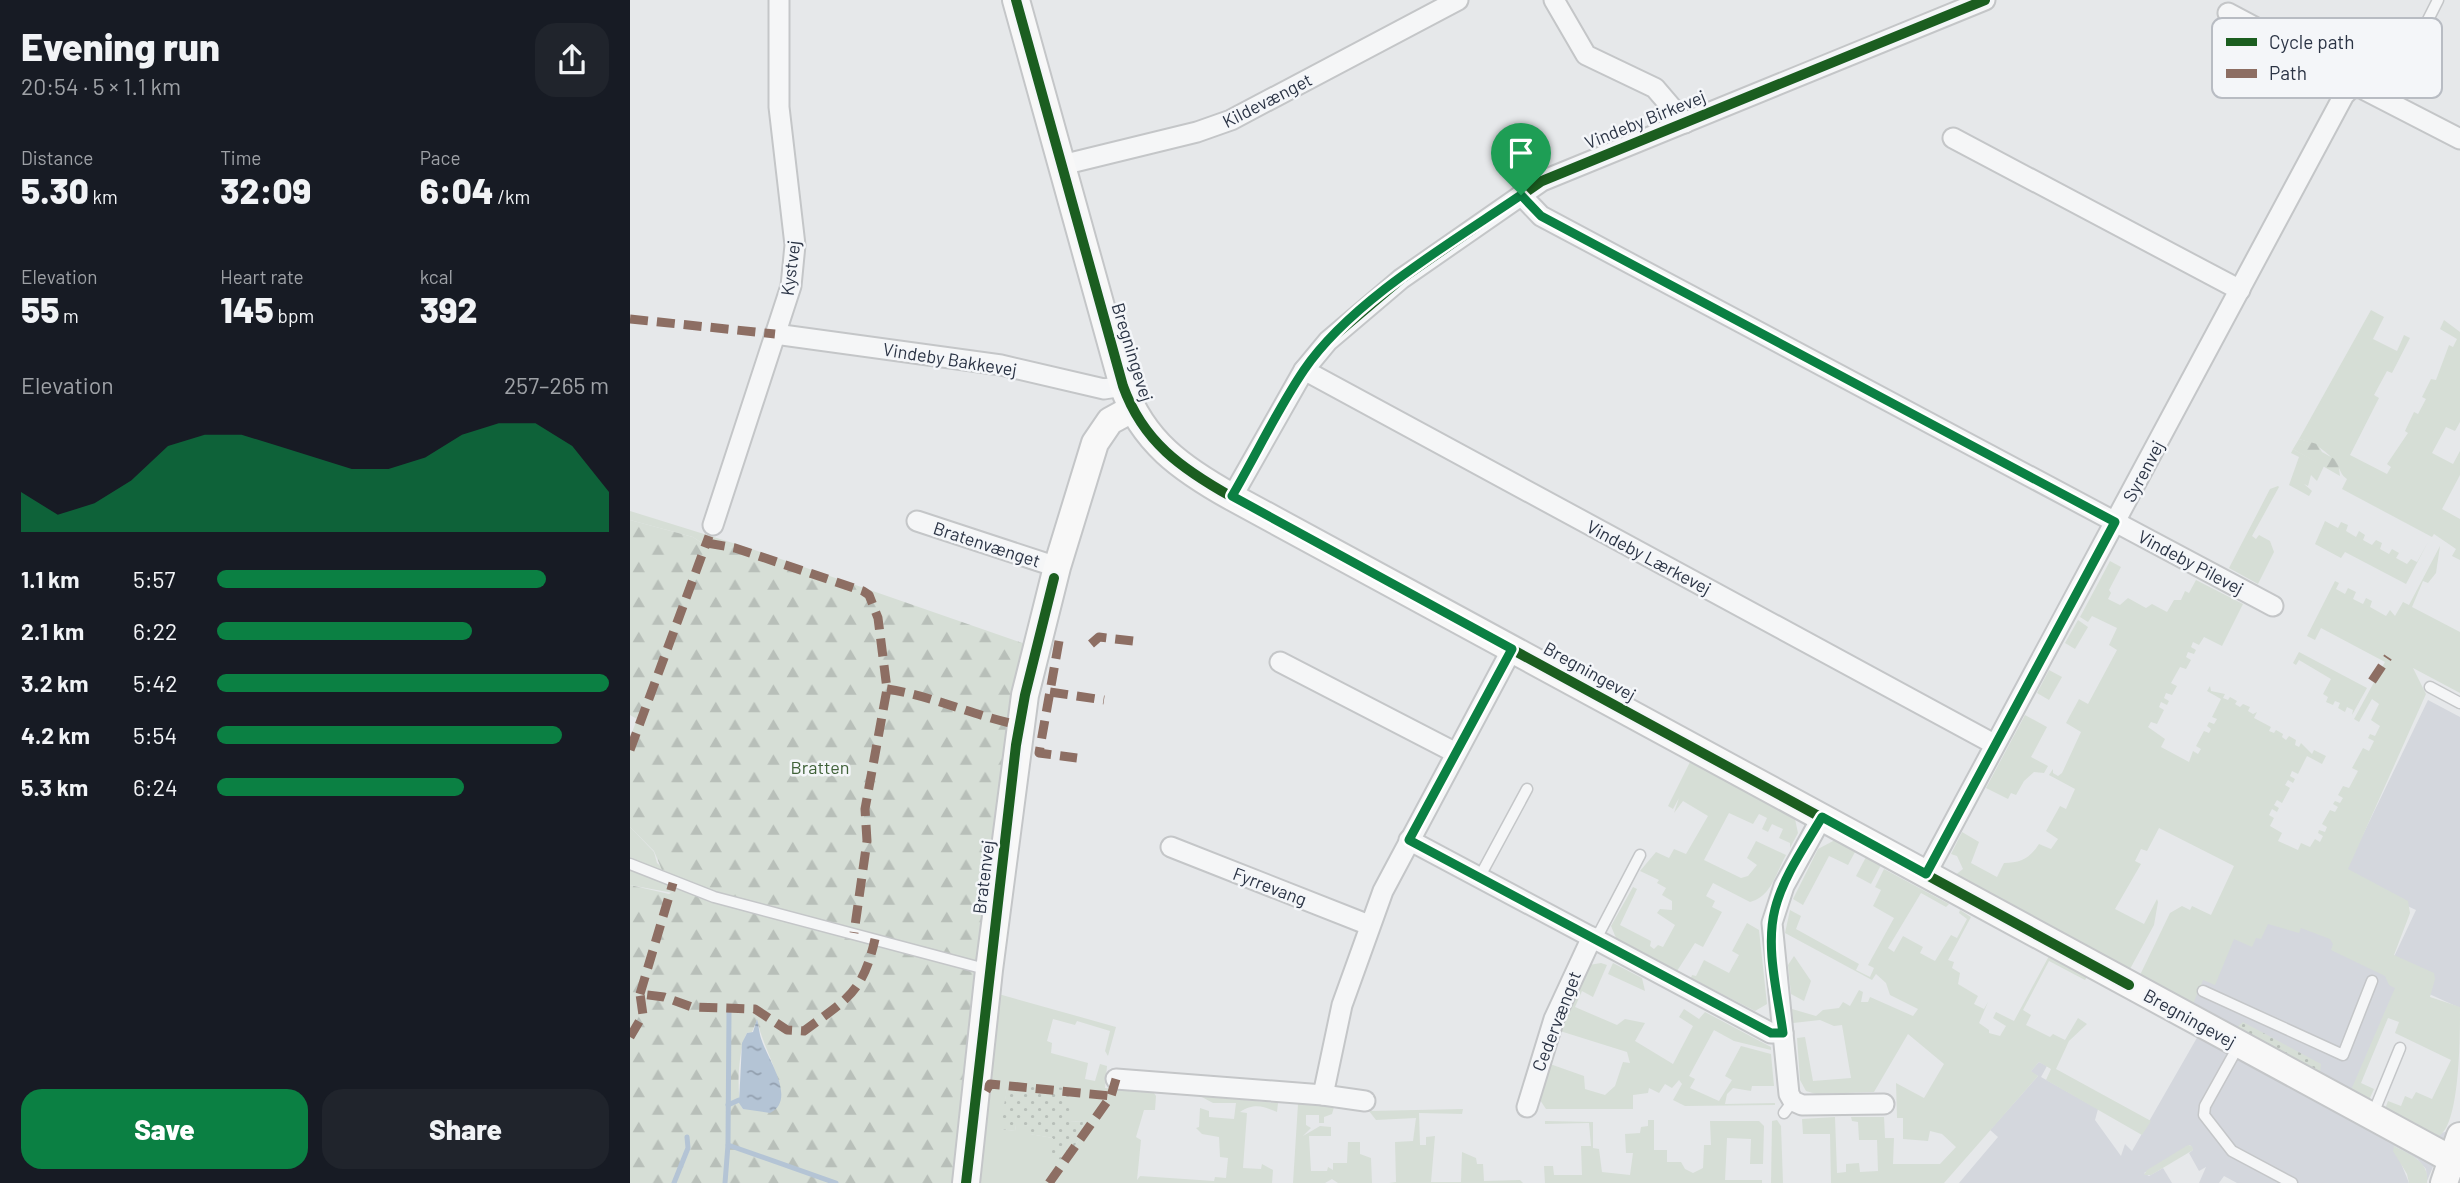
<!DOCTYPE html>
<html lang="en">
<head>
<meta charset="utf-8">
<style>
  body { margin:0; font-family:Barlow,sans-serif; background:#20242c; color:#f1f3f6; height:100vh; display:flex; flex-direction:column; font-size:26px; white-space:nowrap }
  * { box-sizing:border-box; margin:0 }
  p { font-size:23px; color:#9ea1a6 }
  .icon { flex:none; width:38px; height:38px; fill:none; stroke:currentColor; stroke-width:2; stroke-linecap:round; stroke-linejoin:round }
  .map { position:relative; flex:1; overflow:hidden }
  .details { display:flex; flex-direction:column; background:#171b24; width:630px }
  .details>* { flex:none }
  .pin { position:absolute; display:grid; place-items:center; width:60px; height:60px; color:#fff; margin:-72px -30px; border-radius:50% 50% 50% 0; rotate:-45deg; box-shadow:0 0 7px #0007 }
  .pin .icon { rotate:45deg }
  .round { display:grid; place-items:center; flex:none; width:74px; height:74px; border-radius:21px; background:#20242c }
  .summary { display:flex; align-items:center; justify-content:space-between; height:119px; padding:0 21px }
  h1 { font-size:38px; font-weight:800; line-height:52px }
  .figures { display:grid; grid-template-columns:repeat(3,1fr); gap:10px; height:119px; padding:7px 21px }
  .figures div { display:grid; align-content:center }
  .figures b { font-size:35px; font-weight:800 }
  .figures small { font-size:19px; font-weight:400 }
  .figures p { font-size:19px }
  .chart { height:196px; padding:14px 21px }
  .chart p { display:flex; justify-content:space-between }
  .chart svg { width:100%; height:126px; margin-top:7px; fill:#0b8043; opacity:.7 }
  .action { display:flex; gap:14px; margin-top:auto; padding:14px 21px }
  .action a { flex:1; height:80px; border-radius:21px; background:#0b8043; color:#fff; font-size:28px; font-weight:800; line-height:80px; text-align:center }
  .action a+a { background:#20242c; color:#f1f3f6 }
  ul { padding:0 21px; list-style:none; font-size:23px }
  li { display:grid; grid-template-columns:112px 84px 1fr; align-items:center; height:52px }
  li i { height:18px; border-radius:9px; background:#0b8043 }
  main { display:flex; flex:1; min-height:0 }
  .map>svg:first-child { display:block }
  .built { fill:#d4d7dd }
  .green { fill:#d6ded6; fill-rule:evenodd }
  .forest { fill:url(#forest-firs); fill-rule:evenodd }
  .park { fill:url(#park-dots) }
  .water { fill:url(#water-ripples) }
  .lines { fill:none; stroke-linecap:round; stroke-linejoin:round }
  .stream { stroke:#b4c4d5; stroke-width:5 }
  .lane-casing { stroke:#c4c6c8; stroke-width:13 }
  .street-casing { stroke:#c4c6c8; stroke-width:23 }
  .secondary-casing { stroke:#c4c6c8; stroke-width:30 }
  .lane { stroke:#f5f6f7; stroke-width:10 }
  .street { stroke:#f5f6f7; stroke-width:19 }
  .secondary { stroke:#f8f8f8; stroke-width:26 }
  .quiet { stroke:#8d6e63; stroke-width:9; stroke-dasharray:18 9; stroke-linecap:butt }
  .cycleway-casing { stroke:#f4f6f9; stroke-width:15 }
  .cycleway { stroke:#1b5e20; stroke-width:10 }
  .route-casing { stroke:#fff; stroke-width:14 }
  .route { stroke:#0b8043; stroke-width:9 }
  .labels { text-anchor:middle; dominant-baseline:central; stroke-width:5; stroke-linejoin:round; paint-order:stroke }
  .street-label { font-size:18px; fill:#2b3445; stroke:#f4f6f9 }
  .park-label { font-size:18px; fill:#3f6138; stroke:#f4f6f9 }
  .key { fill:#f4f6f9; stroke:#b8bcc3; stroke-width:2 }
  .key-label { font-size:19px; fill:#2b3445 }
</style>
</head>
<body>
<main>
<section class="details">
<div class="summary"><div><h1>Evening run</h1><p>20:54 · 5 × 1.1 km</p></div><a class="round"><svg class="icon" aria-label="share" viewBox="0 0 24 24"><path d="M12 15V3M7 8l5-5 5 5M5 13v7h14v-7"/></svg></a></div>
<div class="figures">
<div><p>Distance</p><b>5.30<small> km</small></b></div>
<div><p>Time</p><b>32:09</b></div>
<div><p>Pace</p><b>6:04<small> /km</small></b></div>
</div>
<div class="figures">
<div><p>Elevation</p><b>55<small> m</small></b></div>
<div><p>Heart rate</p><b>145<small> bpm</small></b></div>
<div><p>kcal</p><b>392</b></div>
</div>
<div class="chart"><p><span>Elevation</span>257–265 m</p>
<svg viewBox="0 0 160 44" preserveAspectRatio="none"><path d="M0 44V30L10 38L20 34L30 26L40 14L50 10L60 10L70 14L80 18L90 22L100 22L110 18L120 10L130 6L140 6L150 14L160 30V44z"/></svg>
</div>
<ul>
<li><b>1.1 km</b>5:57<i style="width:84%"></i></li>
<li><b>2.1 km</b>6:22<i style="width:65%"></i></li>
<li><b>3.2 km</b>5:42<i style="width:100%"></i></li>
<li><b>4.2 km</b>5:54<i style="width:88%"></i></li>
<li><b>5.3 km</b>6:24<i style="width:63%"></i></li>
</ul>
<div class="action"><a>Save</a><a>Share</a></div>
</section>
<div class="map">
<svg width="1830" height="1183" viewBox="0 0 1830 1183">
  <defs>
    <pattern id="forest-firs" width="22" height="20" patternUnits="userSpaceOnUse" patternTransform="scale(1.75)"><rect width="22" height="20" fill="#d6ded6"/><path d="M5 1l3.5 6h-7zM16 11l3.5 6h-7z" fill="#b8bfb9"/></pattern>
    <pattern id="park-dots" width="8" height="8" patternUnits="userSpaceOnUse" patternTransform="scale(1.75)"><rect width="8" height="8" fill="#d6ded6"/><path d="M2 2h.1M6 6h.1" fill="none" stroke="#b8bfb9" stroke-width="1.8" stroke-linecap="round"/></pattern>
    <pattern id="water-ripples" width="26" height="14" patternUnits="userSpaceOnUse" patternTransform="scale(1.75)"><rect width="26" height="14" fill="#b4c4d5"/><path d="M2 4q2-2 4 0t4 0M15 11q2-2 4 0t4 0" fill="none" stroke="#93a0af"/></pattern>
  </defs>
  <rect width="100%" height="100%" fill="#e6e8ea"/>
  <g class="built">
    <path d="M1798 700 1830 717V1008L1786 988 1762 961 1786 910 1713 876Z"/>
    <path d="M1636 920 1671 924 1703 938 1772 979 1723 1091 1805 1135 1818 1131 1797 1181 1796 1169 1787 1159 1764 1146 1779 1183H1607L1594 1176 1589 1183H1569L1576 1167 1569 1171 1559 1153 1563 1150 1560 1145 1514 1173 1519 1176 1533 1168 1542 1183H1329L1368 1137 1360 1130 1408 1076 1400 1072 1409 1062 1417 1066 1411 1077 1468 1109 1465 1120 1491 1156 1495 1144 1502 1151 1580 1015 1559 1004 1572 977 1603 937Z"/>
  </g>
  <g class="green">
    <path d="M1741 310 1754 317 1743 339 1767 351 1774 335 1780 338 1762 373 1757 371 1744 395 1749 398 1720 455 1757 474 1761 467 1757 464 1778 433 1775 431 1784 412 1788 414 1796 399 1792 397 1801 379 1806 380 1819 345 1823 347 1827 339 1810 329 1814 320 1830 332V422L1825 431 1816 427 1802 453 1823 464 1830 451V475L1812 509 1830 519V560L1822 556 1826 549 1804 534 1802 537 1712 489 1717 479C1710 474 1712 472 1707 465 1698 451 1685 443 1669 439Z"/>
    <path d="M1663 449 1694 466 1687 481 1681 475 1678 486 1674 484 1682 491 1679 496 1659 485 1669 457 1661 453Z"/>
    <path d="M1648 486 1649 487 1622 536 1626 539 1629 535 1640 541 1644 552 1628 584 1599 568 1640 489Z"/>
    <path d="M0 511 119 548 76 546 63 537 0 520Z"/>
    <path d="M1695 521 1708 528 1711 522 1718 525 1716 531 1726 537 1729 531 1735 535 1733 540 1742 545 1746 540 1752 543 1750 549 1759 554 1762 549 1769 553 1766 558 1777 564 1781 559 1787 562 1798 542 1776 584 1715 552 1711 558 1685 544Z"/>
    <path d="M1810 546 1806 573 1798 583 1793 581 1782 607 1830 632V693L1783 668 1796 694 1718 869 1778 901 1780 913 1764 955 1804 973 1805 979 1800 997 1830 1007C1830 1036 1830 1124 1809 1136L1755 1109 1758 1101 1771 1106 1775 1096 1782 1099 1786 1092 1802 1099 1821 1060 1765 1033 1769 1022 1758 1018 1731 1083 1744 1089 1739 1100 1721 1090 1765 988 1759 985 1755 976 1701 950 1703 944 1700 939 1671 928 1669 933 1638 924 1631 939 1626 938 1622 947 1604 939 1585 985 1573 980 1563 1004 1510 975 1540 913 1552 906 1560 910 1562 906 1581 915 1604 866 1529 828 1517 851 1511 849 1505 861 1511 864 1485 909 1514 924 1527 899 1528 902 1524 925 1500 969 1324 876 1333 869 1327 856 1321 854 1332 832 1349 842 1341 863 1367 877 1374 863C1391 863 1400 858 1409 844L1421 849 1428 839 1416 831 1430 806 1436 809 1445 789 1419 775 1423 769V773L1428 776 1432 773 1451 732 1436 723 1449 699 1458 704 1487 650 1479 645 1487 628 1462 616 1458 622 1450 617 1480 561 1491 567 1479 590 1481 593 1478 599 1490 605 1498 598 1516 608 1522 604 1537 612 1544 600H1551L1555 591 1559 593 1566 580 1613 604 1592 646 1574 637 1569 645 1563 642 1561 647 1566 650 1564 654 1558 652 1556 657 1561 660 1556 669 1550 667 1541 683 1547 686 1542 695 1536 693 1534 698 1539 701 1537 705 1531 702 1529 707 1534 710 1527 724 1521 722 1518 727 1535 739 1531 747 1559 762 1563 751 1568 754 1571 749 1566 746 1574 731 1579 733 1581 729 1577 726 1579 722 1584 724 1587 719 1582 717 1591 699 1577 691 1580 686 1581 691 1595 694 1593 698 1598 700 1600 697 1607 701 1605 704 1610 707 1613 704 1620 707 1618 711 1623 714 1627 712 1624 718 1641 727 1639 731 1644 733 1646 730 1653 734 1652 737 1656 740 1659 736 1666 740 1665 745 1669 747 1671 743 1682 754 1684 750 1696 756 1692 764 1677 756 1668 774 1662 771 1660 776 1665 779 1663 783 1658 780 1655 785 1660 788 1652 803 1647 800 1644 805 1649 808 1647 812 1642 809 1639 815 1644 818 1640 826 1652 833 1648 841 1668 850 1671 843 1680 847 1685 839 1690 842 1693 836 1688 833 1689 830 1695 832 1697 827 1692 824 1700 810 1705 812 1708 807 1703 804 1705 801 1710 803 1713 798 1708 795 1713 786 1719 788 1728 771 1722 768 1733 748 1739 751 1744 741 1738 738 1740 734 1745 736 1750 726 1741 720 1749 704 1742 699 1729 722 1724 719 1755 662 1691 628 1685 640 1677 636 1705 581 1709 583 1706 589 1715 594 1718 588 1726 592 1723 599 1733 604 1736 598 1742 601 1740 607 1756 616 1760 610 1765 616 1773 602 1779 605Z"/>
    <path d="M1448 620 1458 627 1445 649 1435 643Z"/>
    <path d="M1669 652 1737 688 1722 715 1723 710 1717 707 1715 712 1708 708 1710 703 1705 701 1703 705 1696 702 1698 697 1693 694 1701 679 1669 660 1666 665 1663 663Z"/>
    <path d="M1419 670 1432 677 1419 700 1407 693Z"/>
    <path d="M1395 715 1417 727 1401 757 1418 766 1414 773 1404 772 1394 781 1386 795 1381 793 1378 799 1356 788Z"/>
    <path d="M1060 762 1165 819 1168 833 1160 848V843L1149 838 1153 829 1142 824 1138 832 1132 829 1137 818 1129 814 1123 824 1099 813 1074 860 1111 878 1118 876 1127 865 1117 858 1126 841 1156 855C1146 873 1141 897 1120 902L1083 883 1076 896 1085 901 1082 907 1092 912 1073 947 1065 943 1047 971 986 938 981 926 1003 887 1007 889 990 925 1021 941 1020 946 1024 949 1028 945 1033 947 1045 925 1027 913 1030 909 1042 910V901L1032 895 1036 888 1027 883 1029 880 1010 871 1026 852 1039 858 1044 849 1056 854 1078 816 1053 801 1044 813 1049 798 1043 809 1038 806Z"/>
    <path d="M0 827 24 852 27 863 44 878 46 890 43 893 0 885Z"/>
    <path d="M1205 840 1225 852 1218 865 1199 856 1173 905 1163 899 1188 849Z"/>
    <path d="M1236 857 1251 865 1241 884 1226 876Z"/>
    <path d="M1254 869 1319 904 1316 907 1291 893 1258 948 1264 952 1273 936 1293 947 1290 953 1305 961 1321 935 1327 938 1337 919 1329 913 1330 910 1341 917 1318 960 1324 962 1322 968 1330 973 1328 984 1348 996 1344 1004 1354 1009 1358 1002 1349 1023 1359 1030V1033L1370 1036 1376 1026 1363 1018 1366 1012 1384 1021 1419 956 1457 977 1455 980 1419 961 1393 1010 1401 1015 1396 1025 1420 1037 1423 1034 1435 1040 1448 1018 1457 1024 1439 1041 1426 1069 1521 1121 1512 1135 1416 1080 1421 1069 1409 1062 1401 1071 1408 1076 1314 1183H1201L1200 1134H1173L1172 1119 1205 1117 1207 1173 1216 1172V1164L1229 1163 1230 1172 1248 1171 1247 1140H1229L1228 1122 1222 1121 1221 1117H1254L1255 1138H1264L1263 1164H1310L1326 1147 1312 1134 1300 1131 1298 1141 1273 1139V1118H1267L1266 1083 1294 1098 1314 1064 1278 1034 1244 1092 1186 1094 1176 1091 1170 1080 1167 1038 1175 1037 1183 1081 1221 1078 1212 1025 1204 1026 1190 1020 1163 1023 1162 1009 1186 1016 1193 1010 1209 1008 1213 1002 1220 1006 1229 990 1233 992 1231 1002H1238L1240 997 1283 1016 1288 1009 1260 995 1256 983 1246 974 1242 980 1155 933 1160 910 1171 916 1166 929 1229 964 1226 970 1240 977 1244 968 1238 965 1264 918 1243 906 1251 890 1245 887Z"/>
    <path d="M1117 923 1129 930 1137 1004 1125 1011 1061 978 1062 975 1066 976 1074 960 1099 973 1109 955 1102 951Z"/>
    <path d="M1164 956 1181 981 1174 1001 1161 994 1158 965Z"/>
    <path d="M971 963 977 965 963 997 952 991 945 1007 987 1025 995 1019 1015 1023 1005 1041 1043 1064 1063 1026 1049 1017 1054 1009 1069 1019 1075 1012 1141 1047V1050L1104 1041 1084 1030 1059 1076 1065 1079 1060 1088 1089 1101 1102 1080 1095 1076 1111 1046 1141 1054 1144 1086H1122L1121 1091 1103 1088 1097 1094 1095 1104 1145 1103V1105L1055 1106 1043 1100 1052 1084 1049 1080 1042 1088 1035 1084 1029 1093 1019 1088 1018 1093 1003 1095V1109H916L910 1100 920 1064 954 1076 955 1089 975 1095 985 1086 993 1062 1000 1063 997 1052 930 1031 959 965Z"/>
    <path d="M983 963 1012 978 1015 991 978 974Z"/>
    <path d="M365 993 486 1027 478 1056 475 1051 480 1031 447 1021 445 1025 423 1019 417 1041 422 1043 421 1053 458 1063 455 1079 465 1081 470 1064 477 1066 475 1088 524 1093 526 1096 525 1110H514L506 1137 511 1140 507 1180 510 1176 584 1181 585 1177 596 1178 598 1158 590 1157 589 1137 572 1134 566 1128 569 1127 570 1108 579 1111V1117L604 1119 606 1103H583L570 1096 648 1103 647 1112C633 1106 624 1103 610 1112L617 1113 613 1168 631 1169 632 1164 643 1170 642 1183H345ZM400 1084 440 1121 453 1122 452 1135 435 1160 423 1138 400 1134 401 1126 386 1124 385 1131 371 1129 377 1089 382 1085Z"/>
    <path d="M668 1104 704 1107 702 1114 694 1117V1123H689V1115H676V1125L681 1128 673 1136 690 1126 701 1127V1136H679L681 1171H697L698 1167 703 1170V1163H717L718 1142H730V1154L741 1158 742 1183H708L702 1179 695 1183H663Z"/>
    <path d="M833 1109 832 1114 789 1113 790 1145H796V1137L805 1136 801 1182H831L832 1152 846 1158 847 1164H853L854 1181 890 1180 893 1183H759L766 1182 765 1142 783 1141 786 1118 746 1120 739 1111Z"/>
    <path d="M1018 1120H1024V1150H1037V1162H1051L1055 1169 1063 1173 1073 1168 1074 1145H1081L1080 1121H1129L1134 1126 1133 1164H1120L1121 1139 1097 1138 1095 1180H1132V1183H915L914 1166H923L924 1175H952L951 1146H961L959 1123 915 1124V1121L963 1122V1148L969 1149 972 1172 1000 1175 1003 1153H996L995 1134 1010 1133 1011 1127 1018 1126Z"/>
    <path d="M1147 1120 1151 1126 1153 1183H1141L1142 1121Z"/>
    <path d="M1558 1145 1562 1146 1563 1150 1521 1175H1514L1517 1170Z"/>
    <path d="M1764 1146C1780 1155 1800 1161 1797 1183H1779L1777 1174 1763 1151Z"/>
  </g>
  <g class="forest">
    <path d="M1669 439 1687 444 1692 452 1708 461 1710 476 1663 449Z"/>
    <path d="M0 520 63 537 76 546 119 548 398 645 328 1183H0V885L39 894 46 890 44 878 32 870 24 851 0 827V738L7 719 0 715ZM127 1020C133 1047 149 1069 150 1097L113 1109C105 1098 109 1045 117 1033L122 1032Z"/>
  </g>
  <g class="park">
    <path d="M1613 1022 1691 1064 1690 1073 1606 1028Z"/>
    <path d="M399 1084 444 1089 440 1121 453 1122 452 1135 435 1160 421 1158 423 1138 399 1134 400 1126 386 1125 385 1131 370 1129 377 1088 381 1085Z"/>
  </g>
  <path class="water" d="M127 1019C129 1026 129 1034 132 1041 138 1059 167 1100 140 1113L113 1109 109 1103 112 1043 117 1033 123 1032Z"/>
  <g class="lines">
    <g class="stream">
      <path d="M98 1105 109 1100"/>
      <path d="M98 1145 99 1011"/>
      <path d="M44 1183 58 1148 57 1137"/>
      <path d="M95 1183 98 1145 206 1183"/>
    </g>
    <g class="lane-casing">
      <g id="lane">
        <path d="M1757 101 1808 0"/>
        <path d="M1800 687 1830 703"/>
        <path d="M0 864 84 897 359 970"/>
        <path d="M849 878 897 789"/>
        <path d="M966 939 1010 855"/>
        <path d="M1573 991 1713 1055 1742 981"/>
        <path d="M1609 1045 1575 1106 1574 1115 1602 1151 1662 1183"/>
        <path d="M1747 1104 1770 1048"/>
        <path d="M1154 1113 1163 1101"/>
      </g>
    </g>
    <g class="street-casing">
      <g id="street">
        <path d="M924 0 956 55 1025 88 1055 123"/>
        <path d="M1598 13 1715 75 1722 87"/>
        <path d="M1323 138 1610 290"/>
        <path d="M432 165 567 132 601 120 828 0"/>
        <path d="M891 195 911 216 1643 606"/>
        <path d="M145 334 371 365 474 389 493 386"/>
        <path d="M674 370 1364 744"/>
        <path d="M602 497 674 370 698 341 771 279 912 181 1355 0"/>
        <path d="M287 521 427 567"/>
        <path d="M83 525 161 286 165 245 149 107V0"/>
        <path d="M650 662 826 753"/>
        <path d="M1192 817 1154 886 1142 923 1159 1094 1163 1101 1172 1105 1254 1104"/>
        <path d="M779 840 1141 1033H1153"/>
        <path d="M541 847 739 925"/>
        <path d="M1296 874 1714 95 1722 87 1731 88 1830 139"/>
        <path d="M486 1079 693 1095 712 1005 753 891 882 649"/>
        <path d="M693 1095 735 1101"/>
        <path d="M897 1107 924 1019 962 937"/>
      </g>
    </g>
    <g class="secondary-casing">
      <g id="secondary">
        <path d="M386 0 493 386C513 442 552 469 602 497L1830 1164"/>
        <path d="M336 1183 359 970 395 695 427 567 465 443 480 421 502 409"/>
        <path d="M1814 1183 1830 1136"/>
      </g>
    </g>
    <use href="#lane" class="lane"/>
    <use href="#street" class="street"/>
    <use href="#secondary" class="secondary"/>
    <g class="quiet">
      <path d="M0 319 145 334"/>
      <path d="M77 543 105 548 233 591 239 595 248 618 257 689 235 809 237 841 224 933"/>
      <path d="M429 641 409 753 447 758"/>
      <path d="M461 644 469 637 503 641"/>
      <path d="M1742 681 1758 657"/>
      <path d="M257 689C303 696 344 716 389 725"/>
      <path d="M420 692 474 700"/>
      <path d="M0 750 79 536"/>
      <path d="M10 994 43 883"/>
      <path d="M0 1037 13 1015 10 994 34 997 62 1007 125 1009 157 1030 174 1031C217 999 233 993 245 939"/>
      <path d="M356 1091 360 1084 481 1096"/>
      <path d="M419 1183 481 1096 486 1079"/>
    </g>
    <g class="cycleway-casing">
      <g id="cycleway">
        <path d="M386 0 493 386C513 442 552 469 602 497L1499 985"/>
        <path d="M602 497 674 370 698 341 771 279 912 181 1355 0"/>
        <path d="M336 1183 386 745 395 695 424 578"/>
      </g>
    </g>
    <use href="#cycleway" class="cycleway"/>
  </g>
  <g class="lines">
    <g class="route-casing">
      <path id="route" d="M891 195 911 216 1485 522 1296 874 1192 817C1175 846 1153 877 1145 909 1135 948 1148 995 1153 1033H1141L779 840 882 649 602 496C626 455 647 410 674 370 721 301 822 242 891 195Z"/>
    </g>
    <use href="#route" class="route"/>
  </g>
  <g class="labels">
    <g class="street-label">
      <text transform="translate(637 100) rotate(-27)">Kildevænget</text>
      <text transform="translate(1015 119) rotate(-22)">Vindeby Birkevej</text>
      <text transform="translate(160 268) rotate(-83)">Kystvej</text>
      <text transform="translate(503 352) rotate(73)">Bregningevej</text>
      <text transform="translate(320 359) rotate(9)">Vindeby Bakkevej</text>
      <text transform="translate(1513 471) rotate(-62)">Syrenvej</text>
      <text transform="translate(357 544) rotate(18)">Bratenvænget</text>
      <text transform="translate(1019 557) rotate(28)">Vindeby Lærkevej</text>
      <text transform="translate(1561 562) rotate(28)">Vindeby Pilevej</text>
      <text transform="translate(960 671) rotate(29)">Bregningevej</text>
      <text transform="translate(353 877) rotate(-83)">Bratenvej</text>
      <text transform="translate(640 886) rotate(21)">Fyrrevang</text>
      <text transform="translate(1560 1018) rotate(29)">Bregningevej</text>
      <text transform="translate(926 1021) rotate(-69)">Cedervænget</text>
    </g>
    <g class="park-label">
      <text x="190" y="767">Bratten</text>
    </g>
  </g>
  <rect x="1582" y="18" width="230" height="80" rx="10" class="key"/>
  <rect x="1596" y="38" width="31" height="8" fill="#1b5e20"/>
  <rect x="1596" y="69" width="31" height="9" fill="#8d6e63"/>
  <g class="key-label">
    <text x="1639" y="49">Cycle path</text>
    <text x="1639" y="80">Path</text>
  </g>
</svg>
<div class="pin" style="left:891px;top:195px;background:#1e9e55"><svg class="icon" aria-label="arrive" viewBox="0 0 24 24"><path d="M6 21V4h12l-3 4 3 4H6"/></svg></div>
</div>
</main>
</body>
</html>
